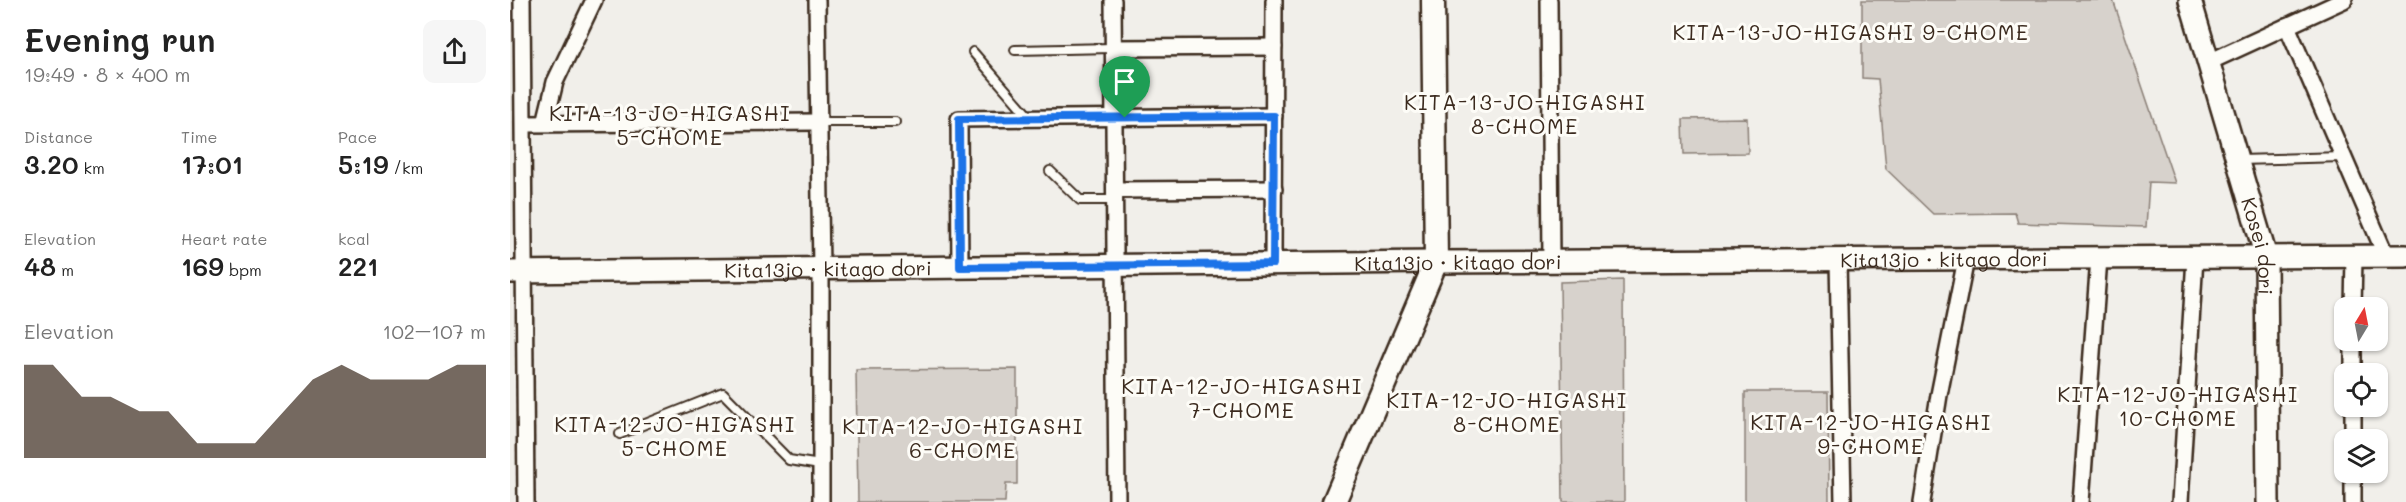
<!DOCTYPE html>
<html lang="en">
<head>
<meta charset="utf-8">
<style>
  body { margin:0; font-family:Mali,sans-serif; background:#f6f6f6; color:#222; height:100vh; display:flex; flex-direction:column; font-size:22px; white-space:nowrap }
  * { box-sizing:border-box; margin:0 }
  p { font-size:20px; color:#767676 }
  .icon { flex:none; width:33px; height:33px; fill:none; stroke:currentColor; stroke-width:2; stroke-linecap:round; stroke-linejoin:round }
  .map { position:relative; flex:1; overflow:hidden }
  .drawer { display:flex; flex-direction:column; background:#fff; width:510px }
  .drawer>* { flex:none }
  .needle { width:39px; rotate:10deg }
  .buttons { position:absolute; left:1824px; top:297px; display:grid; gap:12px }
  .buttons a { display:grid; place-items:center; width:54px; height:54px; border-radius:12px; background:#fff; box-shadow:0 2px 4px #0004; font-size:30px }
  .pin { position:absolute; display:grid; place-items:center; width:51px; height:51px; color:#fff; margin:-62px -26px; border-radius:50% 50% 50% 0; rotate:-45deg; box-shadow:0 0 6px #0007 }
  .pin .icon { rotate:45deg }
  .round { display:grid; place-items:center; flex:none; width:63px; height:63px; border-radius:12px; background:#f6f6f6 }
  .head { display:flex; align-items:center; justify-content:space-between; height:102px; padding:0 24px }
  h1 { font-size:33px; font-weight:600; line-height:45px }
  .figures { display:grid; grid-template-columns:repeat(3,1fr); gap:9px; height:102px; padding:6px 24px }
  .figures div { display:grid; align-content:center }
  .figures b { font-size:26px; font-weight:600 }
  .figures small { font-size:16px; font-weight:400 }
  .figures p { font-size:16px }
  .chart { height:168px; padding:12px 24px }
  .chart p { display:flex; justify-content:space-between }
  .chart svg { width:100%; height:108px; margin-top:6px; fill:#3b2a1e; opacity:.7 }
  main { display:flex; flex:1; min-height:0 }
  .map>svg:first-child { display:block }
  .green { fill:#d7d2cc; stroke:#897e75; stroke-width:1.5 }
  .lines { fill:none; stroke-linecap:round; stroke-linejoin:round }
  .lane-casing { stroke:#3b2a1e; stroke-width:12 }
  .street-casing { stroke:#3b2a1e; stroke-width:20 }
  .secondary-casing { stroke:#3b2a1e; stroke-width:26 }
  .primary-casing { stroke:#3b2a1e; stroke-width:27 }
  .lane { stroke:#fdfcf7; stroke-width:8 }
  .street { stroke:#fdfcf7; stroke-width:15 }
  .secondary { stroke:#fdfcf7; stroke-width:21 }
  .primary { stroke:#fdfcf7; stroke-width:22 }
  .route-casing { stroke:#fff; stroke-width:12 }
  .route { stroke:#1a73e8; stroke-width:8 }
  .labels { text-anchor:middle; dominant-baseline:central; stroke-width:6; stroke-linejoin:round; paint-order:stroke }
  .street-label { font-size:20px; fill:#3b2a1e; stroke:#fdfcf7 }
  .neighbourhood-label { font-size:21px; letter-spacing:1.5px; fill:#3b2a1e; stroke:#fdfcf7 }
</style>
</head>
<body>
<main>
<section class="drawer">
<div class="head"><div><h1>Evening run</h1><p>19:49 · 8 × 400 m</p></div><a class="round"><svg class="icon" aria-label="share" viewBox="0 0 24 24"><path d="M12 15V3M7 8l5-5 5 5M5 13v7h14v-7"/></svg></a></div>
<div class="figures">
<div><p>Distance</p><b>3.20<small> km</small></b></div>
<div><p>Time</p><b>17:01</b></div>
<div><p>Pace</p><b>5:19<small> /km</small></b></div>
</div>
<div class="figures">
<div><p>Elevation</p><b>48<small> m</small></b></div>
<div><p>Heart rate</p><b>169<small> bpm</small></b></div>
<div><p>kcal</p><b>221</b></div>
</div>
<div class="chart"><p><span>Elevation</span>102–107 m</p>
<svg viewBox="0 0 160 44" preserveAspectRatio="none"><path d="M0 44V6L10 6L20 19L30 19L40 25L50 25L60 38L70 38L80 38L90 25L100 12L110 6L120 12L130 12L140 12L150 6L160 6V44z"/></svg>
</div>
</section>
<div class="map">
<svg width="1896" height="502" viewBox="0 0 1896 502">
  <rect width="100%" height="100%" fill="#f1efea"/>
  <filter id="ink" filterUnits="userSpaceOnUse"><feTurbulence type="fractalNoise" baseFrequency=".0167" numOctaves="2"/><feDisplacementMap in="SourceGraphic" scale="12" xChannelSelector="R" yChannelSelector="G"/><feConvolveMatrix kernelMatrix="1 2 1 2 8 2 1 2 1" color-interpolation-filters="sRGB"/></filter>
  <g filter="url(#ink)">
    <g class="green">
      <path d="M1352 0H1603L1665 183 1639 182 1636 227 1508 223 1505 213 1423 214 1376 169 1368 79 1352 78Z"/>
      <path d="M1237 118 1238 153 1174 154 1173 119Z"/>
      <path d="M1113 280 1114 502H1053L1050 282Z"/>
      <path d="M507 369V484H496L495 502H348L346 370Z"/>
      <path d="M1235 392H1318L1319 502H1235Z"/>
    </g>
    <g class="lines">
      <g class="lane-casing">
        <g id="lane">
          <path d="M505 50 603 48"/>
          <path d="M463 52 521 119"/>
          <path d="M309 122H385"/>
          <path d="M1729 160 1833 157"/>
          <path d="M540 171 570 200H605"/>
          <path d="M110 434 213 393 279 460 310 465"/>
        </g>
      </g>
      <g class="street-casing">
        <g id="street">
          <path d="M12 0 16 502"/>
          <path d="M307 0 311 269V502"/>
          <path d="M603 0 607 502"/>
          <path d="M1039 0 1041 262"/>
          <path d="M1777 26 1876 256"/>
          <path d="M603 48 764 47"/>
          <path d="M1699 62 1834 0"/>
          <path d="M35 123 45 82 84 0"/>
          <path d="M14 124 309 122"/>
          <path d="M605 190 764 189"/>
          <path d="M1328 260 1333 502"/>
          <path d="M763 264 764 0"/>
          <path d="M450 267 449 119 764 116"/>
          <path d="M1843 308 1844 256"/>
          <path d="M1843 374V340"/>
          <path d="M1843 406V440"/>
          <path d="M1843 472V502"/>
          <path d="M1412 502 1429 395 1456 259"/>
          <path d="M1571 502 1589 258"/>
          <path d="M1670 502 1685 258"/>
        </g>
      </g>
      <g class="secondary-casing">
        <g id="secondary">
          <path id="s1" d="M1680 0 1756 257 1758 502"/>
          <path id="s2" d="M0 272 926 262 1896 256"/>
        </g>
      </g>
      <g class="primary-casing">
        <path id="primary" d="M824 502 926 262 923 0"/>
      </g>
      <use href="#lane" class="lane"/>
      <use href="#street" class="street"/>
      <use href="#secondary" class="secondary"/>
      <use href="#primary" class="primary"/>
    </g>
  </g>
  <g class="lines" filter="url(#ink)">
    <g class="route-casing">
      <path id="route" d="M764 116 763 264 450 267 449 119Z"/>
    </g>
    <use href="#route" class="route"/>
  </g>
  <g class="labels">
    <g class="street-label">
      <text stroke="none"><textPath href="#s1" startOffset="256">Kosei dori</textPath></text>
      <text stroke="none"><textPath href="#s2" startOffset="1434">Kita13jo・kitago dori</textPath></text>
      <text stroke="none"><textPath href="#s2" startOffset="948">Kita13jo・kitago dori</textPath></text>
      <text stroke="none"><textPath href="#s2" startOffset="318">Kita13jo・kitago dori</textPath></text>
    </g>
    <g class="neighbourhood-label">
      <text x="1341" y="31">KITA-13-JO-HIGASHI 9-CHOME</text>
      <text x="1015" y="101">KITA-13-JO-HIGASHI<tspan x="1015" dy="24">8-CHOME</tspan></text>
      <text x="160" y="112">KITA-13-JO-HIGASHI<tspan x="160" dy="24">5-CHOME</tspan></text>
      <text x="732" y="385">KITA-12-JO-HIGASHI<tspan x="732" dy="24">7-CHOME</tspan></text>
      <text x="1668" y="393">KITA-12-JO-HIGASHI<tspan x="1668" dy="24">10-CHOME</tspan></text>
      <text x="997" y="399">KITA-12-JO-HIGASHI<tspan x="997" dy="24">8-CHOME</tspan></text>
      <text x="1361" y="421">KITA-12-JO-HIGASHI<tspan x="1361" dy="24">9-CHOME</tspan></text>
      <text x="165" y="423">KITA-12-JO-HIGASHI<tspan x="165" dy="24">5-CHOME</tspan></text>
      <text x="453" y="425">KITA-12-JO-HIGASHI<tspan x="453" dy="24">6-CHOME</tspan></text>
    </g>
  </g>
</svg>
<div class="buttons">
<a><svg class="needle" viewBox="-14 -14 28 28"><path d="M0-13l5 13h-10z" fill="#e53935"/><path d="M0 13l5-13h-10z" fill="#767676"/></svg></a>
<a><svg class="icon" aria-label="locate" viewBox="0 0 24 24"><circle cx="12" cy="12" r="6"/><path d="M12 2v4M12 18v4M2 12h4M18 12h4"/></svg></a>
<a><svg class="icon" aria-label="layers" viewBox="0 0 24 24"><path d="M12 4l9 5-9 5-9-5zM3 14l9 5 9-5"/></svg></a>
</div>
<div class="pin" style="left:615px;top:118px;background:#1e9e55"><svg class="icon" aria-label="arrive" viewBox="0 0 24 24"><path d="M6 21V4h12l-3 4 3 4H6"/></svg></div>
</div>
</main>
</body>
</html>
